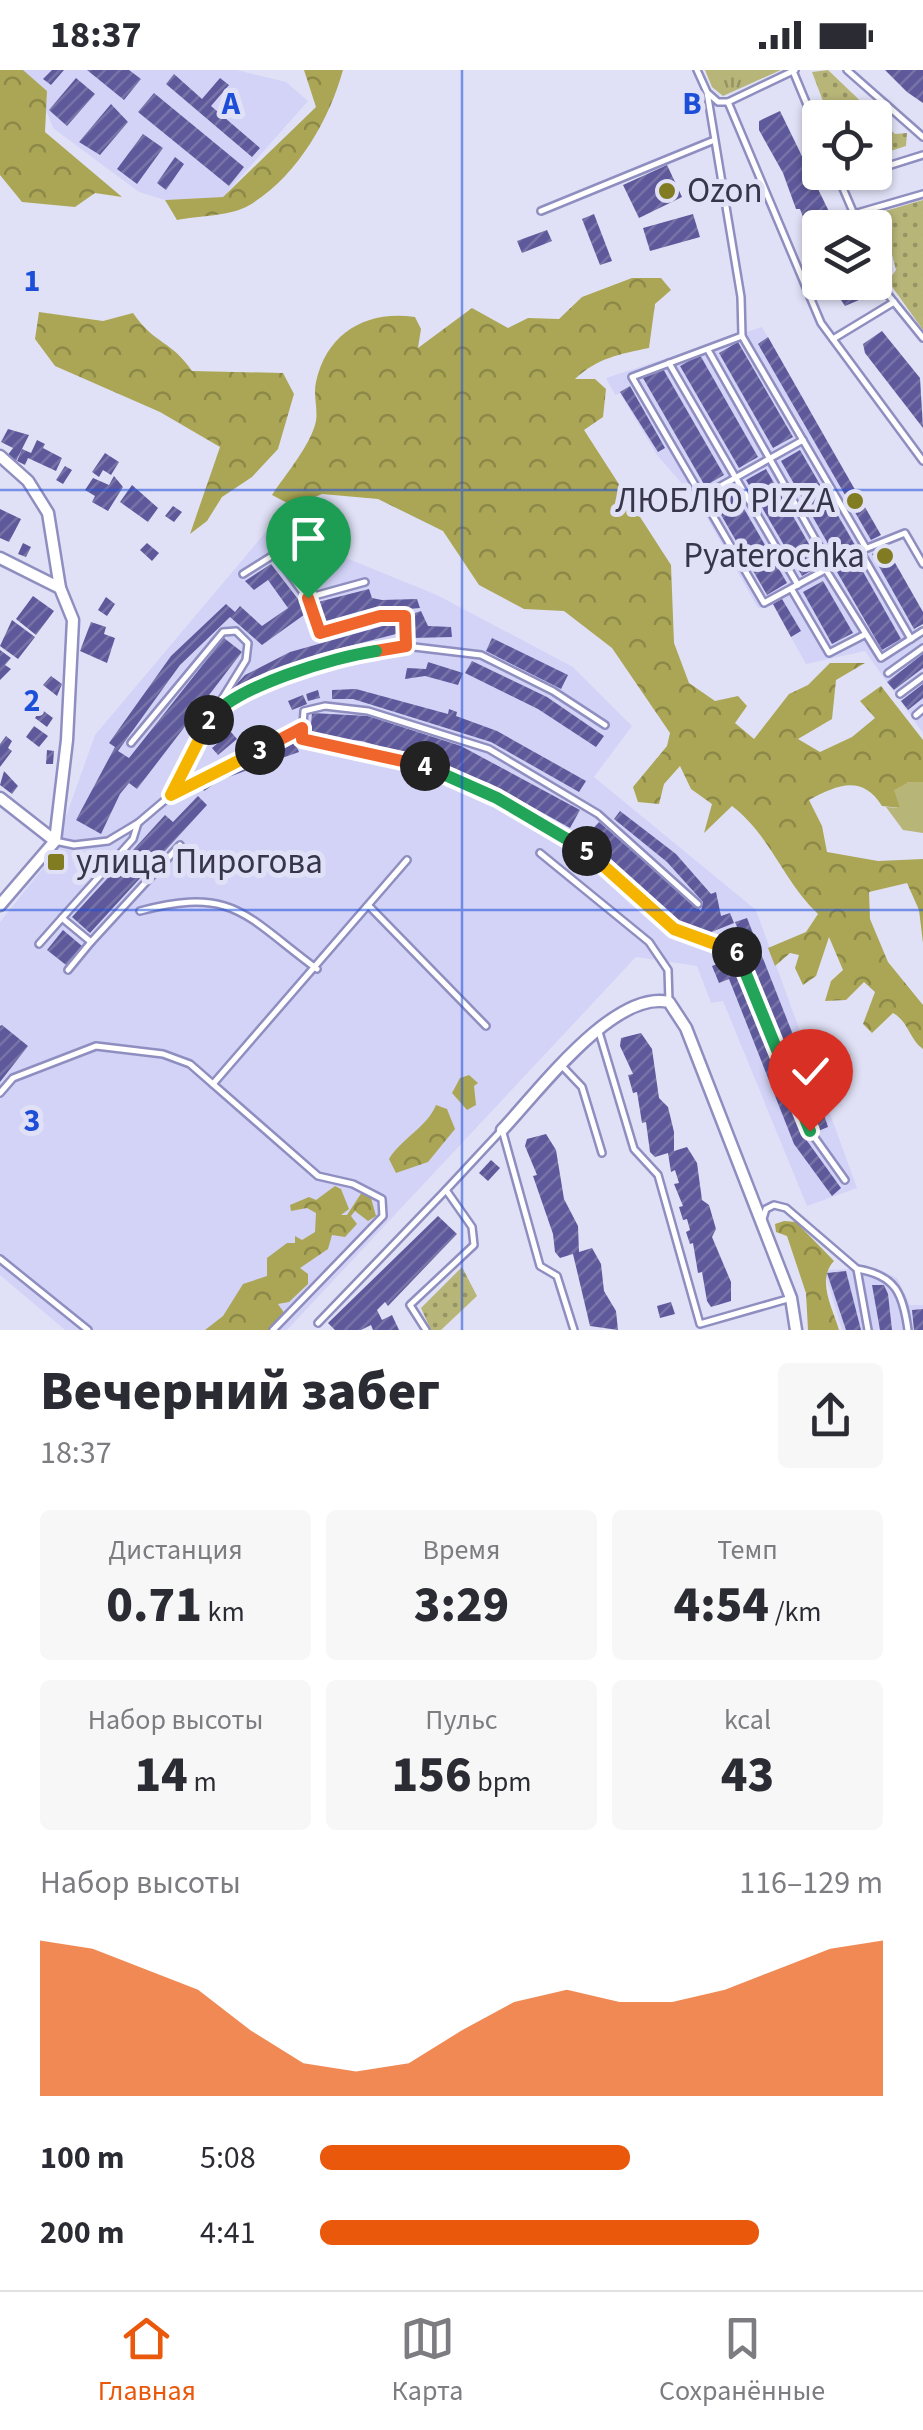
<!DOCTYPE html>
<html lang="ru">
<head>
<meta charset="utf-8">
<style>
  body { margin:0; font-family:"Source Sans 3",sans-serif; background:#f7f7f7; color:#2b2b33; height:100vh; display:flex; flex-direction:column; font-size:38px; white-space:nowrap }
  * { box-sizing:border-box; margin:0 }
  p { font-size:32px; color:#7c7c81 }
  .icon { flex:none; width:55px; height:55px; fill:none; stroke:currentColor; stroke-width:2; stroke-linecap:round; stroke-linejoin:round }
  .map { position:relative; height:1260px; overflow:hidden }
  .sheet { display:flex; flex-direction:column; background:#fff; flex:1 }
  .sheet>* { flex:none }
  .buttons { position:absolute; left:802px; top:30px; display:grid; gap:20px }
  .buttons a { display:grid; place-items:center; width:90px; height:90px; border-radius:10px; background:#fff; box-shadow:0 2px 8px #0004; font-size:50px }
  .pin { position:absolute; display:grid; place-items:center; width:85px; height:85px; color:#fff; margin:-102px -42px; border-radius:50% 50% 50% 0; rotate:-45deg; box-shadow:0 0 10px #0007 }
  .pin .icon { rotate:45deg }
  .km { position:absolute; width:50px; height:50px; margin:-25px; border-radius:50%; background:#222; color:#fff; font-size:28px; line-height:50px; text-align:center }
  .round { display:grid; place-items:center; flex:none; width:105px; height:105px; border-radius:10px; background:#f7f7f7 }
  .summary { display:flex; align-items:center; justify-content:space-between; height:170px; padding:0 40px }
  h1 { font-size:55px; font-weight:800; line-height:75px }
  .figures { display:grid; grid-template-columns:repeat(3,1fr); gap:15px; height:170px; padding:10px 40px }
  .figures div { display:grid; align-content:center; border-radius:10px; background:#f7f7f7; text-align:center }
  .figures b { font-size:50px; font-weight:800 }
  .figures small { font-size:28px; font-weight:400 }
  .figures p { font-size:28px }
  .chart { height:280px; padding:20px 40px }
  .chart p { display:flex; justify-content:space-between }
  .chart svg { width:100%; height:180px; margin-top:10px; fill:#ea580c; opacity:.7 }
  ul { padding:0 40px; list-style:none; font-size:32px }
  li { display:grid; grid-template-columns:160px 120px 1fr; align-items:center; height:75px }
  li i { height:25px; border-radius:12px; background:#ea580c }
  .status { display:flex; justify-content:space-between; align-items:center; height:70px; padding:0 50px; background:#fff; direction:ltr }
  .status svg { height:28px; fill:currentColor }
  .dock { display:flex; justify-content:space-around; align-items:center; height:140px; border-top:2px solid #e1e1e2; background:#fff; font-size:28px; color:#7c7c81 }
  .dock a { display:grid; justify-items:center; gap:5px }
  .dock .selected { color:#ea580c }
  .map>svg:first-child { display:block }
  .built { fill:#d3d3f7 }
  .grass { fill:url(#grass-tufts) }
  .forest { fill:url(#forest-crowns) }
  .park { fill:url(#park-dots) }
  .garden { fill:#b8b578 }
  .building { fill:url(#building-hatch) }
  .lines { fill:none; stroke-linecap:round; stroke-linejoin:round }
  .service-casing { stroke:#8f8ec0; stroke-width:10 }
  .minor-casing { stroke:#8f8ec0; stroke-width:15 }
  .service { stroke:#fff; stroke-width:5 }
  .minor { stroke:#fff; stroke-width:10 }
  .split-1-casing { stroke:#fff; stroke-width:20 }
  .split-2-casing { stroke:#fff; stroke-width:20 }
  .split-3-casing { stroke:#fff; stroke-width:20 }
  .split-4-casing { stroke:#fff; stroke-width:20 }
  .split-5-casing { stroke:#fff; stroke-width:20 }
  .split-6-casing { stroke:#fff; stroke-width:20 }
  .split-7-casing { stroke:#fff; stroke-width:20 }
  .split-1 { stroke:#f0652b; stroke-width:12 }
  .split-2 { stroke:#22a559; stroke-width:12 }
  .split-3 { stroke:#f5b400; stroke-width:12 }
  .split-4 { stroke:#f0652b; stroke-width:12 }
  .split-5 { stroke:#22a559; stroke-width:12 }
  .split-6 { stroke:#f5b400; stroke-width:12 }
  .split-7 { stroke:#22a559; stroke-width:12 }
  .grid { fill:none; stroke:#1d4ed8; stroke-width:2.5; stroke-opacity:0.55 }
  .poi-dot { fill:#817b22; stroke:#e0e1f6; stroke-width:4 }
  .labels { text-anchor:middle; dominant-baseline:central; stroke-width:10; stroke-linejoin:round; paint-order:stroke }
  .poi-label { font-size:35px; fill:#36354a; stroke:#e0e1f6; text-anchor:start }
  .grid-label { font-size:32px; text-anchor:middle; font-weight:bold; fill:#1d4ed8; stroke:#e0e1f6; stroke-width:10; stroke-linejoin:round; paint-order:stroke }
</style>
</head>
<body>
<div class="status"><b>18:37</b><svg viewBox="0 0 49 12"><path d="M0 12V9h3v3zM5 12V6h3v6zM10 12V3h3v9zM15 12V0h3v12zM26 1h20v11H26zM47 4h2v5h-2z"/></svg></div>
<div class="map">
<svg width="923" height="1260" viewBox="0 0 923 1260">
  <defs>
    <pattern id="grass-tufts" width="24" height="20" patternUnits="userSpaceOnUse" patternTransform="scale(2.5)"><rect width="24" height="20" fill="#b8b578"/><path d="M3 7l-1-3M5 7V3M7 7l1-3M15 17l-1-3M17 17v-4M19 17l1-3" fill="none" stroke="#969464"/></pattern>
    <pattern id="forest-crowns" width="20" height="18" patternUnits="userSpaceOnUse" patternTransform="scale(2.5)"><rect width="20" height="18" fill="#aba655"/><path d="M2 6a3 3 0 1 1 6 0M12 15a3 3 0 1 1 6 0" fill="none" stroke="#8c8848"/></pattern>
    <pattern id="park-dots" width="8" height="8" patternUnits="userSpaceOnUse" patternTransform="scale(2.5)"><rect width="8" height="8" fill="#b8b578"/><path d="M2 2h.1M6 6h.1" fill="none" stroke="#969464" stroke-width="1.8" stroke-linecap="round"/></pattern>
    <pattern id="building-hatch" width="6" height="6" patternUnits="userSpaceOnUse" patternTransform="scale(2.5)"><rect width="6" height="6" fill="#5e599b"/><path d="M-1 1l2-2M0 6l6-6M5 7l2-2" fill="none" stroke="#7773a6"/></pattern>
  </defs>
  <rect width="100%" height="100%" fill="#e0e1f6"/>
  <g class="built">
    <path d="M22 0H237L286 12 308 31 223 127 165 130 139 122 53 58 46 40 47 21Z"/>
    <path d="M762 257 886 476 872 485 923 571V663L865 581 806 594 773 535 758 538 698 432 657 385 620 323 615 325 606 308Z"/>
    <path d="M270 457 437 525 573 597 632 656 594 707 756 840 857 1118 807 1136 723 931 711 933 697 896 636 887 287 1260H65L0 1205V852L51 788 95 665Z"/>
    <path d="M875 1198 897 1208 910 1235H923V1260H842L824 1200Z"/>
  </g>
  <path class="grass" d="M705 0H781L723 26 712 17Z"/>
  <g class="forest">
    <path d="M0 0H23L47 21 45 62 122 127 95 123 75 137 22 132 0 105Z"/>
    <path d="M304 0H343C329 51 295 110 246 137 228 146 197 146 177 150L165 130 223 127 316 37Z"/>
    <path d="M632 208H661L671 220 655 234 649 278C620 284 597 288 575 309H595L606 319 603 347 584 360 671 495 674 573 689 613 715 631 738 626 747 636 735 653 754 669 789 624 808 615 830 593H865L836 610 832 649 798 669 820 682 852 667 875 648 860 631 881 616 923 670V712H908L901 738 882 736C862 704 837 715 809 730L822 756 827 782 878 791 923 789V873L919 840 907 813 869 822 870 849 888 892 923 935V979C909 969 909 952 893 943L872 963 863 954 875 922 864 912 846 930 825 931 831 911 843 900 829 867 816 906 803 915 795 898 799 885 790 883 775 896 768 878 806 862 818 844C783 811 771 766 732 736L704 763 712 734 691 719 680 696 664 714 659 734 638 732 633 717 667 676 670 663 612 578 564 541 524 539 479 515 443 461 378 429 322 424 293 436 272 425C285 405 311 375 316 351 318 338 313 325 316 312 327 262 367 240 415 247L421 259 418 278 472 238 508 258 528 248 559 249 582 227Z"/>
    <path d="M39 242 103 251 133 243C155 275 171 270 192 301L283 303 294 324 278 379 252 407 222 427 207 451 190 464 220 377 160 342 55 296 35 269Z"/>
    <path d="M469 1005 478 1013 474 1016 476 1035 467 1040 452 1023 460 1008Z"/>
    <path d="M436 1035 447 1039 455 1059 428 1092 396 1103 389 1089C401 1069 427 1057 436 1035Z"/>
    <path d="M335 1116 341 1119 349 1139 341 1145H347L362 1122 371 1128 376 1146 368 1151 355 1141 351 1146 357 1154 345 1167 332 1165 328 1179 300 1198 308 1204V1214L289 1232 278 1234 285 1244 270 1260H205L223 1246 243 1214 267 1206V1188L287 1173H295V1166L302 1170 315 1162 316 1143 307 1138 291 1141 290 1135 309 1127 316 1130Z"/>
    <path d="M784 1151 796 1152 834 1191C816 1210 833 1239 839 1260H808L806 1223 787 1166 776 1162 775 1154Z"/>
  </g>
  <g class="park">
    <path d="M828 0 895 64 907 63 906 76 875 86V48L829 47 812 2Z"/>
    <path d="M923 130V260L888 211 896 200 889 173 875 175 879 167 875 144Z"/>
    <path d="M462 1197 477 1226 441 1260H431L421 1238Z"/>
  </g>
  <path class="garden" d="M909 712H923V763L903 760 886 737 900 738 894 720Z"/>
  <g class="building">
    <path d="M52 0H64L51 15 43 9Z"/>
    <path d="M87 0H129L141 9 124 30Z"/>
    <path d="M885 0H923V33L907 22Z"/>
    <path d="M174 4 202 29 220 8 229 15 211 36 260 78 252 87 166 14Z"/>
    <path d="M76 8 95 24 67 56 49 40Z"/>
    <path d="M154 23 244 97 229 116 138 42Z"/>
    <path d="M111 34 128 52 100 85 79 72Z"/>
    <path d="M780 41 837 158H820V191L800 139H796L783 103 759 60V51Z"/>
    <path d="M143 64 163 78 137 114 117 99Z"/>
    <path d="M175 87 184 94 166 120 157 113Z"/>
    <path d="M667 95 682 127 639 148 623 115Z"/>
    <path d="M594 144 612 191 600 195 582 149Z"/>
    <path d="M693 144 700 167 650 181 643 158Z"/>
    <path d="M547 160 552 171 522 183 517 171Z"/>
    <path d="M888 185 891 195 878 199 875 189Z"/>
    <path d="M829 212H861L866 227 845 236Z"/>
    <path d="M882 261 920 308 923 358 865 283 863 274Z"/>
    <path d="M768 267 826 369 881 465 871 470 758 274Z"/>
    <path d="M738 272 793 367 773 378 719 283Z"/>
    <path d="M700 285 758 387 739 398 680 296Z"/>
    <path d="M662 297 724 405 705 416 643 308Z"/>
    <path d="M630 316 665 378 658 382 620 322Z"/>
    <path d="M8 359 29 365 16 391 7 386 13 378 1 372Z"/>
    <path d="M37 370 45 374 43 378 62 388 56 401 28 388 25 395 17 391 22 379 31 383Z"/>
    <path d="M800 380 855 475 835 486 781 391Z"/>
    <path d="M105 383 119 392 111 405 103 400 99 407 92 402Z"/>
    <path d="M65 396 72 400 63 414 56 410Z"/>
    <path d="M766 399 821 495 802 506 746 410Z"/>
    <path d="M114 406 123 417 108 441 92 432 95 426 85 420 93 408 109 415Z"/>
    <path d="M132 415 158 438 148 452 120 432Z"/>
    <path d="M732 418 787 513 767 525 712 429Z"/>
    <path d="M173 436 182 442 174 452 165 446Z"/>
    <path d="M0 439 21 449 9 472 0 468Z"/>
    <path d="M23 473 31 477 26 487 18 484Z"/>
    <path d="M147 473 159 483 152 491 140 480Z"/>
    <path d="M886 477 923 542V554L914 559 872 484Z"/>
    <path d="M857 491 901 569 882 580 837 502Z"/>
    <path d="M271 494 308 542 262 575 230 547 180 595 118 681 129 688 224 568 242 582 137 719 129 713 120 724 101 764 76 750 115 677 109 673 171 586 226 534 235 542 240 536 262 556 288 538 268 510 254 520 245 511Z"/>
    <path d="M823 511 853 563 832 574 803 522Z"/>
    <path d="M369 519 372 528 382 530 417 529 420 538 375 542 323 555 318 532Z"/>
    <path d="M33 526 54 541 36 565 16 549Z"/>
    <path d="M106 527 115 534 107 546 98 540Z"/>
    <path d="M782 529 801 561 791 567 773 534Z"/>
    <path d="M421 541 428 556 451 557 452 567 412 568 415 543Z"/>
    <path d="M12 550 35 567 18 589 0 576Z"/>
    <path d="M91 552 106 557 104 564 115 568 107 593 80 581Z"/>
    <path d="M397 552 400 563 318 584 252 614 240 627 230 621 245 605 290 582Z"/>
    <path d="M492 568 568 605 561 619 486 581Z"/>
    <path d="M0 580 11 588 5 595 11 599 0 610Z"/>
    <path d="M923 584V598L894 620 887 612Z"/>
    <path d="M472 591 547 627 604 666 596 677 538 639 465 603Z"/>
    <path d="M428 592 463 603 458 615 425 606 405 609 407 598 426 599Z"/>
    <path d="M51 606 62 614 57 626 43 615Z"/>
    <path d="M923 614V628L908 640 901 631Z"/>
    <path d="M356 619 448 644 449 639 457 642 456 646 497 661 586 711 579 722 491 672 353 629H332V620Z"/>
    <path d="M318 620 320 628 308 631 306 624Z"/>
    <path d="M303 625 307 634 292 640 288 631Z"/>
    <path d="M41 639 53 648 47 657 35 648Z"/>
    <path d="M312 643 368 646 461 676 580 740 570 758 491 714 453 699 362 671 310 666Z"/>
    <path d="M34 656 48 666 39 677 26 667Z"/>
    <path d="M231 662 237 669 218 685 212 678Z"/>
    <path d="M6 666 12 671 8 678 12 681 0 697V674Z"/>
    <path d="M294 671 299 682 220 710 204 721 199 713Z"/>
    <path d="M47 680 54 681 53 694H46Z"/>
    <path d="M4 701 18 716 12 724 0 715Z"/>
    <path d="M198 726 207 735 90 863 72 847 165 745 173 752Z"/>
    <path d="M620 741 676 784 711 824 716 822 721 846 730 843 734 853 704 865 686 861 583 769 599 752 701 841 703 832 667 792 614 749Z"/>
    <path d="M747 848 812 1013 801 1017 735 852Z"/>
    <path d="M63 860 82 876 66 895 47 880Z"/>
    <path d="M733 888 805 1068 841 1118 832 1126 794 1074 729 909 719 913 712 896Z"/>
    <path d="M2 955 28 976 0 1012V956Z"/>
    <path d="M641 963 652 979 659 1028 668 1037 674 1062V1081L687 1077 697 1093 702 1130 709 1135 716 1159 712 1167 731 1212V1231L711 1237 707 1231 702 1202 698 1203 693 1173 690 1174 686 1162 690 1160 687 1149 683 1150 679 1137 683 1136 674 1114 679 1113 675 1100 671 1102 668 1083 655 1087 650 1082 646 1052 642 1053 637 1022 633 1023 628 1005 633 1004 620 976 621 968Z"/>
    <path d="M821 1036 828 1057 818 1061 811 1040Z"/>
    <path d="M546 1064 556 1080 564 1129 578 1156 579 1182 592 1178 601 1194 604 1221 616 1241 618 1260 590 1256 573 1184 560 1188 555 1182 553 1164 533 1106 537 1105 525 1076 527 1069Z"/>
    <path d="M491 1090 500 1098 488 1111 479 1103Z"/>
    <path d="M438 1146 457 1164 388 1236 385 1232 377 1240 382 1250 392 1245 399 1260H373L371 1255 361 1260H335L328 1253Z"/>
    <path d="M846 1201 861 1260H846L827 1203Z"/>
    <path d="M872 1215H884L888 1224 892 1260H880Z"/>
    <path d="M671 1232 675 1244 660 1248 657 1236Z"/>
    <path d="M923 1239V1260H914L912 1240Z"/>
  </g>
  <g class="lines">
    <g class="service-casing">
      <g id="service">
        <path d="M697 0 707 22 741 227 742 266 866 478"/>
        <path d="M847 0 923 67"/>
        <path d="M793 1 820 66"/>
        <path d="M709 24 718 32H728L795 0"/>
        <path d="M728 32 821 253 923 391"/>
        <path d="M875 100 923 85"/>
        <path d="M836 102 860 158"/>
        <path d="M840 111 868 102"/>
        <path d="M541 141 712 71"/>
        <path d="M854 144 923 124"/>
        <path d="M875 195 885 221 923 268"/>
        <path d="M742 266 632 307 764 533 860 481 905 463 923 494"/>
        <path d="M833 269 894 232"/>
        <path d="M708 280 831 497"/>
        <path d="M669 293 798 515"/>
        <path d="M703 426 803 370"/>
        <path d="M860 481 911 569"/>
        <path d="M826 500 881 588 923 561"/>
        <path d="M243 504 275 484 307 528 365 512"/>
        <path d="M792 520 829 583 864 565"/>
        <path d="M406 576 481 585 553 621 605 655"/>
        <path d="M888 603 923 578"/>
        <path d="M900 624 923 607"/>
        <path d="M916 645 923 639"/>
        <path d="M131 673 223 562 236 561 248 573 246 590 214 642"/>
        <path d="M171 725 212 645 293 602 341 586 406 576 405 547H381L320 563 307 528"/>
        <path d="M138 753 133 769 62 848 91 872 180 775"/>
        <path d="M55 771 74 775 108 771 138 753 171 725 303 658"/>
        <path d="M540 783 649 872 668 900 669 932"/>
        <path d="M698 834 598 744 489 679 368 641 325 636 304 641 302 669 432 698 497 728 577 772 674 859 739 882 810 1061 845 1110"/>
        <path d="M370 837 486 956"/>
        <path d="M140 841C234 816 245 846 317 899"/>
        <path d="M39 874 62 848"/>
        <path d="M68 900 91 872"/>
        <path d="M599 962 634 1079 658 1105 700 1254 791 1228"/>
        <path d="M563 997 582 1017 602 1083"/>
        <path d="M213 1014 407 790"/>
        <path d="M0 1023 13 1008 96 976 163 984 190 994 318 1106 353 1114 382 1129 383 1146 273 1260"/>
        <path d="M503 1063 540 1196 557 1206 574 1260"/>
        <path d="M762 1152 766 1139 774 1135 786 1138 857 1199 868 1260"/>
        <path d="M0 1189 88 1260"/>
        <path d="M857 1199C896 1205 903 1224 908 1260"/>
        <path d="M318 1253 446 1120"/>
        <path d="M426 1260 410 1235 474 1175 472 1157 446 1120 500 1062"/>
      </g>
    </g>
    <g class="minor-casing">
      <g id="minor">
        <path d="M0 386 28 411 48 443 60 518 73 550 67 670 55 771 0 835"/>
        <path d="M0 488 60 518"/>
        <path d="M0 728 55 771"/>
        <path d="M502 1060C538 1022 614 919 669 932L686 958 791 1228 796 1260"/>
      </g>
    </g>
    <use href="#service" class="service"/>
    <use href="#minor" class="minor"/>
  </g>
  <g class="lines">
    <g class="split-1-casing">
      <path id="split-1" d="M308 528 320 563 380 546H405L406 576 376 581"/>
    </g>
    <g class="split-2-casing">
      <path id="split-2" d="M209 650C234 616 335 587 376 581"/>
    </g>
    <g class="split-3-casing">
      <path id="split-3" d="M209 650 171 725 260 680"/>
    </g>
    <g class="split-4-casing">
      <path id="split-4" d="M260 680 302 658V669L425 696"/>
    </g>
    <g class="split-5-casing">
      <path id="split-5" d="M425 696 497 728 587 781"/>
    </g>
    <g class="split-6-casing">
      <path id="split-6" d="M587 781 674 859 737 882"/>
    </g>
    <g class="split-7-casing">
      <path id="split-7" d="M737 882 810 1061"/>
    </g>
    <use href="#split-1" class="split-1"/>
    <use href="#split-2" class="split-2"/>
    <use href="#split-3" class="split-3"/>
    <use href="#split-4" class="split-4"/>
    <use href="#split-5" class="split-5"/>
    <use href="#split-6" class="split-6"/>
    <use href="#split-7" class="split-7"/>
  </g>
  <path class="grid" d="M462 0V1260M0 420H923M0 840H923"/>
  <g class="poi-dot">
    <circle cx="667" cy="121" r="10"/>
    <circle cx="855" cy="431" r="10"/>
    <circle cx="885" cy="486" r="10"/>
    <rect x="46" y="782" width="20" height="20" rx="5"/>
  </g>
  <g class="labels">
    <g class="poi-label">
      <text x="687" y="121">Ozon</text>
      <text x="835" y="431" text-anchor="end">ЛЮБЛЮ PIZZA</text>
      <text x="865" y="486" text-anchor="end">Pyaterochka</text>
      <text x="76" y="792">улица Пирогова</text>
    </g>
  </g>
  <g class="grid-label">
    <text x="231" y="44">A</text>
    <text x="692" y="44">B</text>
    <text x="32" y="221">1</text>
    <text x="32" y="641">2</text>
    <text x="32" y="1061">3</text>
  </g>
</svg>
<div class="buttons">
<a><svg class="icon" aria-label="locate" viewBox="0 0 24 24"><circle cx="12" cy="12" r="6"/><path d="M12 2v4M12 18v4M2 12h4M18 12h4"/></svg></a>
<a><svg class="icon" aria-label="layers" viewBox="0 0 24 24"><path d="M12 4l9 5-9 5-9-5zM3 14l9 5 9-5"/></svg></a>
</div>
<div class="pin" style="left:308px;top:528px;background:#1e9e55"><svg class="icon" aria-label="arrive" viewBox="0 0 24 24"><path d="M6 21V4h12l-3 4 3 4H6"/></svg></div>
<div class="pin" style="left:810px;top:1061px;background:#d93025"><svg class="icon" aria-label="check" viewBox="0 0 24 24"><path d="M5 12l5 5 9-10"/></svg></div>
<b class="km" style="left:209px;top:650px">2</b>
<b class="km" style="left:260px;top:680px">3</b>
<b class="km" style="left:425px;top:696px">4</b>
<b class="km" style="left:587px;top:781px">5</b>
<b class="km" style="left:737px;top:882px">6</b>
</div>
<section class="sheet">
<div class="summary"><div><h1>Вечерний забег</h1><p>18:37</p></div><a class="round"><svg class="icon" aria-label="share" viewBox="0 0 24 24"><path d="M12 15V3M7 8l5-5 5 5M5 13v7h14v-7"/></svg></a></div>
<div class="figures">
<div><p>Дистанция</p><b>0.71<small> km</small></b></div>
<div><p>Время</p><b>3:29</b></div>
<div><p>Темп</p><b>4:54<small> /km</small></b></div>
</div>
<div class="figures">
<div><p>Набор высоты</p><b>14<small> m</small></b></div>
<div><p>Пульс</p><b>156<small> bpm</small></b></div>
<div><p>kcal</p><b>43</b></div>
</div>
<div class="chart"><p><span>Набор высоты</span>116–129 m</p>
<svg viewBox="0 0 160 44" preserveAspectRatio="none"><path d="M0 44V6L10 8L20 13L30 18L40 28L50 36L60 38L70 36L80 28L90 21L100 18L110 21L120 21L130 18L140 13L150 8L160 6V44z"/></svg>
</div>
<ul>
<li><b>100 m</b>5:08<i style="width:55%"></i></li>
<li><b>200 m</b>4:41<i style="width:78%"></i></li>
</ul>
</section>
<nav class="dock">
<a class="selected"><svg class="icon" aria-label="home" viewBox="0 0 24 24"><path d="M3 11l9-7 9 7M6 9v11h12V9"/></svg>Главная</a>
<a><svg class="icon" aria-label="map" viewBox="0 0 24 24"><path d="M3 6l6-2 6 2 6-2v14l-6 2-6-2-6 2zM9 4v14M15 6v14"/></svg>Карта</a>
<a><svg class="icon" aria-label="saved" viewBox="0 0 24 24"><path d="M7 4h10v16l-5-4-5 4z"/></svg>Сохранённые</a>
</nav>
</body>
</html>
